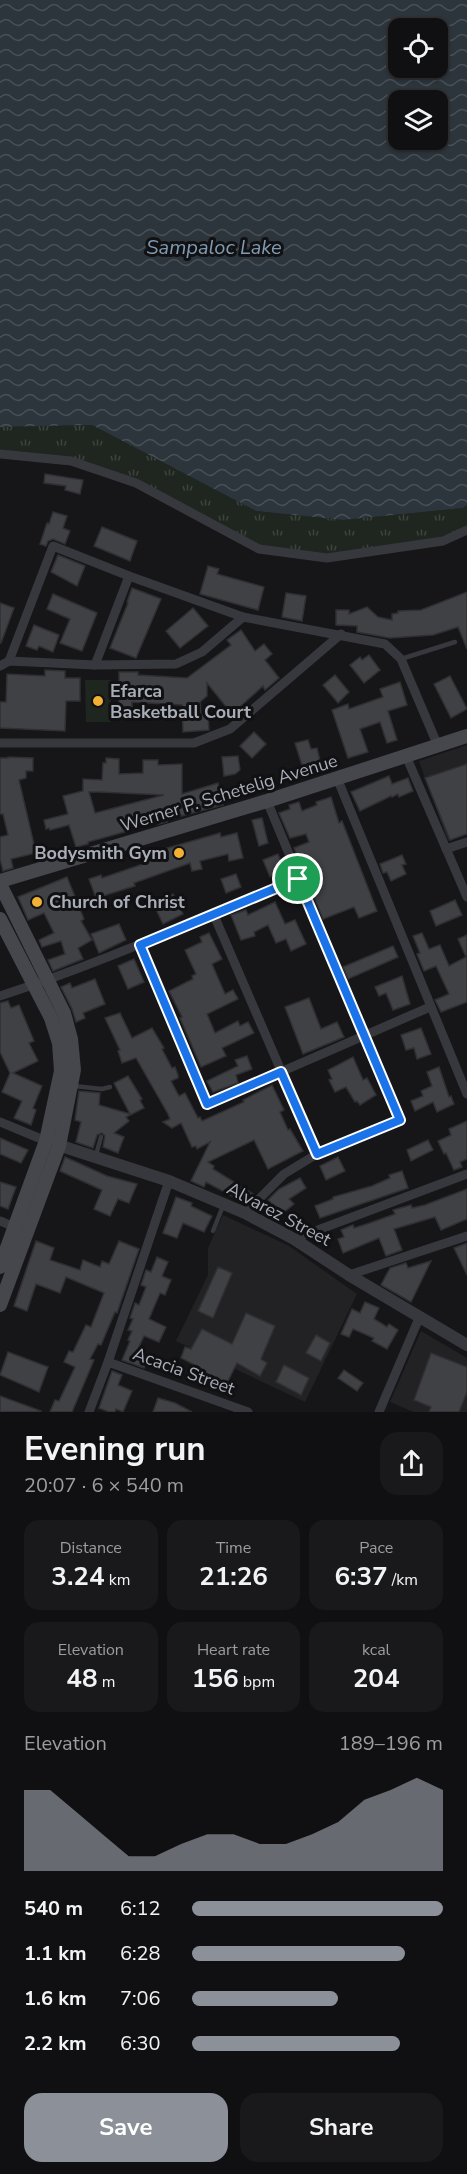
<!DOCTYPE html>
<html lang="en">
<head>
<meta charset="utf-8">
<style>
  body { margin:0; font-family:"Nunito Sans",sans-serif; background:#19191b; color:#f1f3f6; height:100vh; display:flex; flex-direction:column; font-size:22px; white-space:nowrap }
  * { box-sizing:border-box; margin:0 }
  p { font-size:20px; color:#9c9d9f }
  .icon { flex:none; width:33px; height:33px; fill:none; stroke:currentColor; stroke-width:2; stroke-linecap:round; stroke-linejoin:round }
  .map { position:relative; height:1412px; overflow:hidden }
  .sheet { display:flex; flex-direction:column; background:#101012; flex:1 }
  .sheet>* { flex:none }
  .tools { position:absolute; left:388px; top:18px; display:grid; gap:12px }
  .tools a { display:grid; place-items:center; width:60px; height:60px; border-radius:12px; background:#101012; box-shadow:0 2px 4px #0004,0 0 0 2px #303032; font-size:30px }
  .pin { position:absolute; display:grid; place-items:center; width:51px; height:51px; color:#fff; margin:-26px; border:3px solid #fff; border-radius:50%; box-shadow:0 2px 6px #0007 }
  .round { display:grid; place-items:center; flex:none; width:63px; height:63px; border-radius:18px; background:#19191b }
  .overview { display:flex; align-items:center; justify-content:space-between; height:102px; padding:0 24px }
  h1 { font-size:33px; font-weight:700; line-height:45px }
  .figures { display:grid; grid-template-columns:repeat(3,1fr); gap:9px; height:102px; padding:6px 24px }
  .figures div { display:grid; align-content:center; border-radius:15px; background:#19191b; text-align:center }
  .figures b { font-size:26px; font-weight:700 }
  .figures small { font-size:16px; font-weight:400 }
  .figures p { font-size:16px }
  .chart { height:168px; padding:12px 24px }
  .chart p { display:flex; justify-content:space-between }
  .chart svg { width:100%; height:108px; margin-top:6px; fill:#8c9099; opacity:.7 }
  .action { display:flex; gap:12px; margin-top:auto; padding:12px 24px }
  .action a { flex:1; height:69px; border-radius:18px; background:#8c9099; color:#fff; font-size:24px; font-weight:700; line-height:69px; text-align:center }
  .action a+a { background:#19191b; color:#f1f3f6 }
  ul { padding:0 24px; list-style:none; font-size:20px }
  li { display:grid; grid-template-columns:96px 72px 1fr; align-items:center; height:45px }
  li i { height:15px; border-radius:8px; background:#8c9099 }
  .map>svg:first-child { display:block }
  .built { fill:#222225 }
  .park { fill:url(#park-tufts) }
  .pitch { fill:#1e261f }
  .water { fill:url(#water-waves); fill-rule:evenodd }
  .building { fill:#404145; stroke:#303034; stroke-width:1.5; fill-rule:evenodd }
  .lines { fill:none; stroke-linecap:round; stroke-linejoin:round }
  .service { stroke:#37383d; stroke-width:4.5 }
  .minor { stroke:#37383d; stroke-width:9 }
  .tertiary { stroke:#37383d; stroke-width:12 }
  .secondary { stroke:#45474d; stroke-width:14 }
  .route-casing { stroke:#fff; stroke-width:12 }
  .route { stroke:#1a73e8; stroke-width:8 }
  .poi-dot { fill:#f2b134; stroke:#111113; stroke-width:2 }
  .labels { text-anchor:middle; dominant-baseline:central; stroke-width:6; stroke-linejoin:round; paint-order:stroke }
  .poi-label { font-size:18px; font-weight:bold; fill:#a8adb8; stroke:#111113; text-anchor:start }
  .street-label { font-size:18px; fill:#a8adb8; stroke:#111113 }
  .water-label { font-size:20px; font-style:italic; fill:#7f9bb3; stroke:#111113 }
</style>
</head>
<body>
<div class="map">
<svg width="467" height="1412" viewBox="0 0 467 1412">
  <defs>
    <pattern id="park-tufts" width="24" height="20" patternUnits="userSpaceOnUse" patternTransform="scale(1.5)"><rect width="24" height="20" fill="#1e261f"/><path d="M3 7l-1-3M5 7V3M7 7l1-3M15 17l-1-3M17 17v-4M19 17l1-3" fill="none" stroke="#3c433d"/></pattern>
    <pattern id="water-waves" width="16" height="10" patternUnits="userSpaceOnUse" patternTransform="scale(1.5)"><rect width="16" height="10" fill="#2c353c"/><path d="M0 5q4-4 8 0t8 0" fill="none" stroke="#485056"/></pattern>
  </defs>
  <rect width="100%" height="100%" fill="#161618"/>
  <g class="built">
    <path d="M467 745V834L448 841 419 761Z"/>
    <path d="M223 1215 289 1246 357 1294 305 1402 176 1341 208 1275V1248Z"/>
    <path d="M421 1331 467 1358V1412H414L390 1402Z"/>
  </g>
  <path class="park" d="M92 425 256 511 343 520 463 508 467 505V530L443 541 327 558 259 549 136 483 71 461 0 454V427Z"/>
  <path class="pitch" d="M85 680H111V722H86Z"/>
  <path class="water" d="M0 0H467V505L463 508 343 520 256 511 92 425 0 427ZM399 28H438V68H399ZM399 100H438V140H399Z"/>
  <g class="building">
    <path d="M45 474 83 480 80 494 65 490 66 486 44 483Z"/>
    <path d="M53 512 67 516 63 528 70 531 65 544 53 539 48 541 46 546 40 544 47 523 49 524Z"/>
    <path d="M102 527 137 541 130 561 94 546Z"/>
    <path d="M58 555 85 566 77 586 51 572Z"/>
    <path d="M208 566 219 569 217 574 264 587 258 610 200 594Z"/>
    <path d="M132 588 161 599 136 658 110 648 128 603 127 602Z"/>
    <path d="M467 592V649L458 627 433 635 390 638 357 632V626L336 625V610H349V614L367 607 378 617 392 620V614L398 613V611L421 610Z"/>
    <path d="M286 593 306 596 302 621 282 617Z"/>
    <path d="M53 594 97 613 82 651 60 643 70 619 47 609Z"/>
    <path d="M0 603 14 608 1 643H0Z"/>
    <path d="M193 608 208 626 180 648 166 631Z"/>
    <path d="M34 625 59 635 53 652 39 646 37 650 26 646Z"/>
    <path d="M241 630 255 651 264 644 272 654 265 660 279 678 265 690 263 686 232 714 207 683V696L200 702 201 715H208L209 730 183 732 182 705 132 702V707H119V672H138V675L187 678 231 645 227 640Z"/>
    <path d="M369 655 380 670 364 683 350 665 360 657 362 660Z"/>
    <path d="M45 670 65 671V678H80V701H66L65 731 0 728V702H6L7 674 45 676Z"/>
    <path d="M335 675 349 692 338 703 323 685Z"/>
    <path d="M450 676 467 709 451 718 434 684Z"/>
    <path d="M400 682 407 705 388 711 397 740 387 743 380 722 360 729 368 752 348 758 332 710 348 704 349 709 383 697 380 689Z"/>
    <path d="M254 732 266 744 252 758 240 746Z"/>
    <path d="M308 740 311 749 317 748 321 765 318 766 319 772 305 775 295 743Z"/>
    <path d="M238 756 240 770 235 774 224 776 222 757Z"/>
    <path d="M8 757 33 758V771H26V778L19 780 36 853 11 859 13 868 3 871 0 859V837L8 835 3 814H0V758H8Z"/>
    <path d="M106 758 119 759V774L143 773V760H158V765L182 764V794L218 783 223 805 166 820 167 822 158 824 156 818 127 827 128 831 88 842V844L76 847 69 825 50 830 49 828 46 829 44 820 68 814 63 796 83 791V779L102 780 103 763H106ZM89 792H99L164 795 95 813Z"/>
    <path d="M467 764V834L450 840 425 778Z"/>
    <path d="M389 776 392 784 408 778 413 791 399 797 398 794 392 797 391 796 360 811 351 792Z"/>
    <path d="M331 797 339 823 342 821 377 911 359 918 354 907 323 919 294 848 309 842 306 834 290 838 279 813 290 809 289 805 299 802 302 811 317 805 316 802Z"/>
    <path d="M262 818 268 843 259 846 252 820Z"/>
    <path d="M220 833 221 837 237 833 243 858 229 861 228 854 200 861 202 869 192 871 190 863 134 883 135 886 96 898 89 879 101 875 102 878 149 862 146 852 156 849 157 851Z"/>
    <path d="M278 854 282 864 276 866 279 873 270 877 263 860Z"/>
    <path d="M402 855 406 864 402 865 406 874 391 881 387 872 383 873 380 864Z"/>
    <path d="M236 874 241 887 226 893 221 879Z"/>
    <path d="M67 877 84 919 81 921 92 940 78 948 83 959 53 971 48 960 65 954 61 941 42 947 39 940 54 933 44 913 28 920 18 897Z"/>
    <path d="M173 894 183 914 163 924 154 905Z"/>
    <path d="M455 900 462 915 436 926 430 911Z"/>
    <path d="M275 902 285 924 295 920 306 944 291 951 286 939 276 943 268 925 254 932 255 936 241 940 231 915 246 910 248 915Z"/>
    <path d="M119 924 126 940 99 953 91 934Z"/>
    <path d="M209 933 222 959 212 964 225 994 233 990 238 999 207 1014 215 1033 238 1021 240 1026 248 1022 254 1033 222 1048 226 1056 201 1067 180 1018 182 1017 169 991 193 979 192 976 196 974 185 950 202 942 200 937Z"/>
    <path d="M422 933 429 949 440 945 449 966 466 957 458 939 467 935V1002L441 1012 435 1000 449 994 436 966 424 971 417 954 420 953 413 936Z"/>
    <path d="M393 946 398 957 348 979 343 967Z"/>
    <path d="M134 959 144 982 128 989 118 966Z"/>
    <path d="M402 976 410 1004 393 1010 386 993 379 996 375 987Z"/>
    <path d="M95 979 105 1004 83 1013 85 1018 76 1022 72 1009 61 987 70 983 72 988Z"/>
    <path d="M309 998 321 1029 337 1022 344 1037 303 1054 285 1007Z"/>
    <path d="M8 1001 11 1008 19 1005 34 1041 29 1043 38 1061 13 1073 42 1086 33 1108 36 1110 31 1125 14 1118 22 1101 2 1092 10 1073 0 1052V1003Z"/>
    <path d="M120 1013 132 1038 152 1028 164 1048 162 1049 172 1068 175 1067 178 1075V1078L171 1081 179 1096 185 1093 198 1118 200 1117 202 1121 244 1102 243 1100 272 1085 284 1110 280 1112 288 1130 290 1129 303 1151 268 1169 254 1140 208 1162 214 1166 213 1169 253 1194 245 1203 206 1182 204 1187 191 1181 210 1142 197 1149 196 1146 192 1147 181 1123 172 1128 163 1122 170 1119 168 1114 136 1058 122 1063 118 1051 120 1050 105 1018Z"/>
    <path d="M421 1028 431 1054 417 1059 414 1048 406 1050 401 1035Z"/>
    <path d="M247 1056 252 1069 236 1075 238 1083 213 1092 207 1081 238 1066 235 1060Z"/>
    <path d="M353 1057 363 1080 367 1078 376 1095 360 1105 357 1101 355 1102 346 1087 335 1092 329 1080 332 1079 328 1070Z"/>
    <path d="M439 1067 449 1097 451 1096 454 1104 437 1112 433 1102 415 1111 411 1101 423 1096 421 1091 432 1086 427 1072Z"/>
    <path d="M128 1076 142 1099 140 1100 144 1108 126 1117 129 1121 114 1133 124 1137 118 1153 103 1147 105 1136 102 1133 97 1135 93 1148 76 1142 81 1122 75 1120 79 1091 100 1093 99 1105 130 1114 114 1083Z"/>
    <path d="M467 1121V1159L460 1162 462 1167 454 1170 446 1153 444 1154 438 1141 451 1135 449 1129Z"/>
    <path d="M0 1138 28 1150 21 1163 0 1154Z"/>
    <path d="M428 1140 433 1150 411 1161 407 1150Z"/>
    <path d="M65 1157 107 1176 137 1184 129 1203 118 1199 110 1216 94 1209 102 1190 60 1171Z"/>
    <path d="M338 1157 345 1171 326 1180 320 1166Z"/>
    <path d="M402 1171 408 1188 320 1218 315 1206 333 1199V1197L372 1186 390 1178 389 1175Z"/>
    <path d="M300 1178 306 1188 289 1199 294 1204 283 1213 268 1200 279 1189Z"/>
    <path d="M0 1182 16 1187 8 1209 0 1206Z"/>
    <path d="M467 1189V1219L441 1230 435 1217 394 1229 402 1250 386 1256 379 1238 343 1253 338 1239 344 1237 341 1230 353 1225 354 1228 367 1224 395 1214 393 1210 411 1205 412 1208 425 1205Z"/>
    <path d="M176 1197 192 1203 191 1206 212 1216 204 1232 183 1223 177 1238 163 1233Z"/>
    <path d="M36 1241 54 1248 50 1260 80 1270 83 1260 100 1267 102 1261 109 1264 119 1241 139 1249 117 1313 115 1312 101 1345 98 1344 90 1359 94 1360 72 1412H50L55 1400 59 1401 75 1367 64 1362 69 1351 73 1352 86 1325 91 1327 104 1293 66 1277 60 1293 36 1284 27 1311 14 1306Z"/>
    <path d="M467 1243V1275L454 1248Z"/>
    <path d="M157 1257 168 1262 162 1276 171 1280 165 1295 160 1293 149 1319 166 1327 159 1342 144 1336 137 1351 149 1356 144 1368 122 1360 130 1341 128 1340 132 1331 128 1330 133 1319 130 1318 135 1303 139 1305 146 1287 141 1285 146 1270 151 1272Z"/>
    <path d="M431 1261 411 1302 381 1285 390 1268 406 1263 408 1268Z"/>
    <path d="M218 1267 232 1273 213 1318 198 1311Z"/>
    <path d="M365 1302 379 1308 374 1319 387 1327 389 1324 398 1330 387 1349 372 1341 374 1338 353 1329 349 1337 341 1334 352 1309 360 1313Z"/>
    <path d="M246 1313 275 1326 261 1359 267 1363 260 1376 237 1363 227 1383 206 1373 203 1380 188 1373 193 1364 181 1358 185 1347 191 1349 202 1329 232 1344Z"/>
    <path d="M316 1335 330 1343 321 1361 306 1353Z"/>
    <path d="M8 1352 48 1367 39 1392 0 1375Z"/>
    <path d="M431 1353 467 1367V1392L459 1412H429L431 1407 414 1400Z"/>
    <path d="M284 1365 309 1378 301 1395 276 1382Z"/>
    <path d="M344 1370 363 1383 357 1391 338 1378Z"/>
    <path d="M112 1371 122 1375 118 1385 132 1391 123 1412 116 1409 115 1412H109L99 1408Z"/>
    <path d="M0 1396 41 1411V1412H0Z"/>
    <path d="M158 1398 175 1403 192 1412H153Z"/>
  </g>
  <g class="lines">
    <g class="service">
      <path d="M401 659 455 642"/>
      <path d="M74 1086 102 1089 110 1087"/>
      <path d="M96 1155 101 1137"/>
      <path d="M213 1231 223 1206"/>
    </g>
    <g class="minor">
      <path d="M0 454 71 461 136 483 259 549 327 558 443 541 467 530"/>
      <path d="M9 661 53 546 129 576 243 617 385 644 401 659 438 746"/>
      <path d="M95 665 129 576"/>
      <path d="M0 666 9 661 95 665 176 664 202 652 243 617"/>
      <path d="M0 743H194L230 729 341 634"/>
      <path d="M406 756 467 897"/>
      <path d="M337 778 467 1094"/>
      <path d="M446 849 467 842"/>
      <path d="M213 913 317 1154"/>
      <path d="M140 945 207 1104 430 1007"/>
      <path d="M0 996C102 963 199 919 298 879"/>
      <path d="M0 1122 46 1141"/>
      <path d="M245 1213 284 1174 317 1154 400 1120 267 801"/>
      <path d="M0 1221 17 1228"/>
      <path d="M294 1239 467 1174"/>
      <path d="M349 1275 467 1236"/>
      <path d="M108 1362 248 1412"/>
      <path d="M89 1412 108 1362 169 1181"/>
      <path d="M379 1412 420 1316"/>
    </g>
    <path class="tertiary" d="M52 1143 169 1181 245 1213 294 1239 349 1275 467 1345"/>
    <g class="secondary">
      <path d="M0 881 267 801 467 736"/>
      <path d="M0 884 64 1013 71 1039 74 1070 59 1146 0 1305"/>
      <path d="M0 919 51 1018 59 1043 61 1071 46 1141 0 1267"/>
    </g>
  </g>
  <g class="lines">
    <g class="route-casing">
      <path id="route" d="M298 879 400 1120 317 1154 281 1072 207 1104 140 945Z"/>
    </g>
    <use href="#route" class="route"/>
  </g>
  <g class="poi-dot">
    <circle cx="98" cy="701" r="6"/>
    <circle cx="179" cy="853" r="6"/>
    <circle cx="37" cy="902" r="6"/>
  </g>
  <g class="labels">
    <g class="poi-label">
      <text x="110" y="691">Efarca<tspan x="110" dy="21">Basketball Court</tspan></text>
      <text x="167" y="853" text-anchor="end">Bodysmith Gym</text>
      <text x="49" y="902">Church of Christ</text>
    </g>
    <g class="street-label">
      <text transform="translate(229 793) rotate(-17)">Werner P. Schetelig Avenue</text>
      <text transform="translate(279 1214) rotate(28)">Alvarez Street</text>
      <text transform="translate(184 1371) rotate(20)">Acacia Street</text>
    </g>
    <g class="water-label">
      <text x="214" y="247">Sampaloc Lake</text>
    </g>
  </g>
</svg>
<div class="tools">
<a><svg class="icon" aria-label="locate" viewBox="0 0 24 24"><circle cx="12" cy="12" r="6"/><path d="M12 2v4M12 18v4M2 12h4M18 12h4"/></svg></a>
<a><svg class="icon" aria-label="layers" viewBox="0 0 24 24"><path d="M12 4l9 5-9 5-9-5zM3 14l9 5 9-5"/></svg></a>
</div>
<div class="pin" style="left:298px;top:879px;background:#1e9e55"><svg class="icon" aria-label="arrive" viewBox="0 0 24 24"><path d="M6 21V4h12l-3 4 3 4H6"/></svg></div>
</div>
<section class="sheet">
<div class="overview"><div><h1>Evening run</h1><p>20:07 · 6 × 540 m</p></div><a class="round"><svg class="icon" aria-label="share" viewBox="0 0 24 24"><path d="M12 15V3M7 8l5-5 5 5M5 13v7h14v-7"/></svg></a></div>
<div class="figures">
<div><p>Distance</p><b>3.24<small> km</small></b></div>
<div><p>Time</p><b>21:26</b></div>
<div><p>Pace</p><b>6:37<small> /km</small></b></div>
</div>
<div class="figures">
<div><p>Elevation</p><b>48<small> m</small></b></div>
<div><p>Heart rate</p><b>156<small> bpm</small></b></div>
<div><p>kcal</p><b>204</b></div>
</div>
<div class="chart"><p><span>Elevation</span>189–196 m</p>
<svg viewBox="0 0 160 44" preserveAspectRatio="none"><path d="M0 44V11L10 11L20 20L30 29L40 38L50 38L60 33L70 29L80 29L90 33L100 33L110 29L120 24L130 15L140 11L150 6L160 11V44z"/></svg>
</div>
<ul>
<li><b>540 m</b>6:12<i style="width:100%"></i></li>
<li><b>1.1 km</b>6:28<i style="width:85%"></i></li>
<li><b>1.6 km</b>7:06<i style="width:58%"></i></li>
<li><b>2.2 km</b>6:30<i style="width:83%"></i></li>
</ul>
<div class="action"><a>Save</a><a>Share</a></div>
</section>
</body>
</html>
